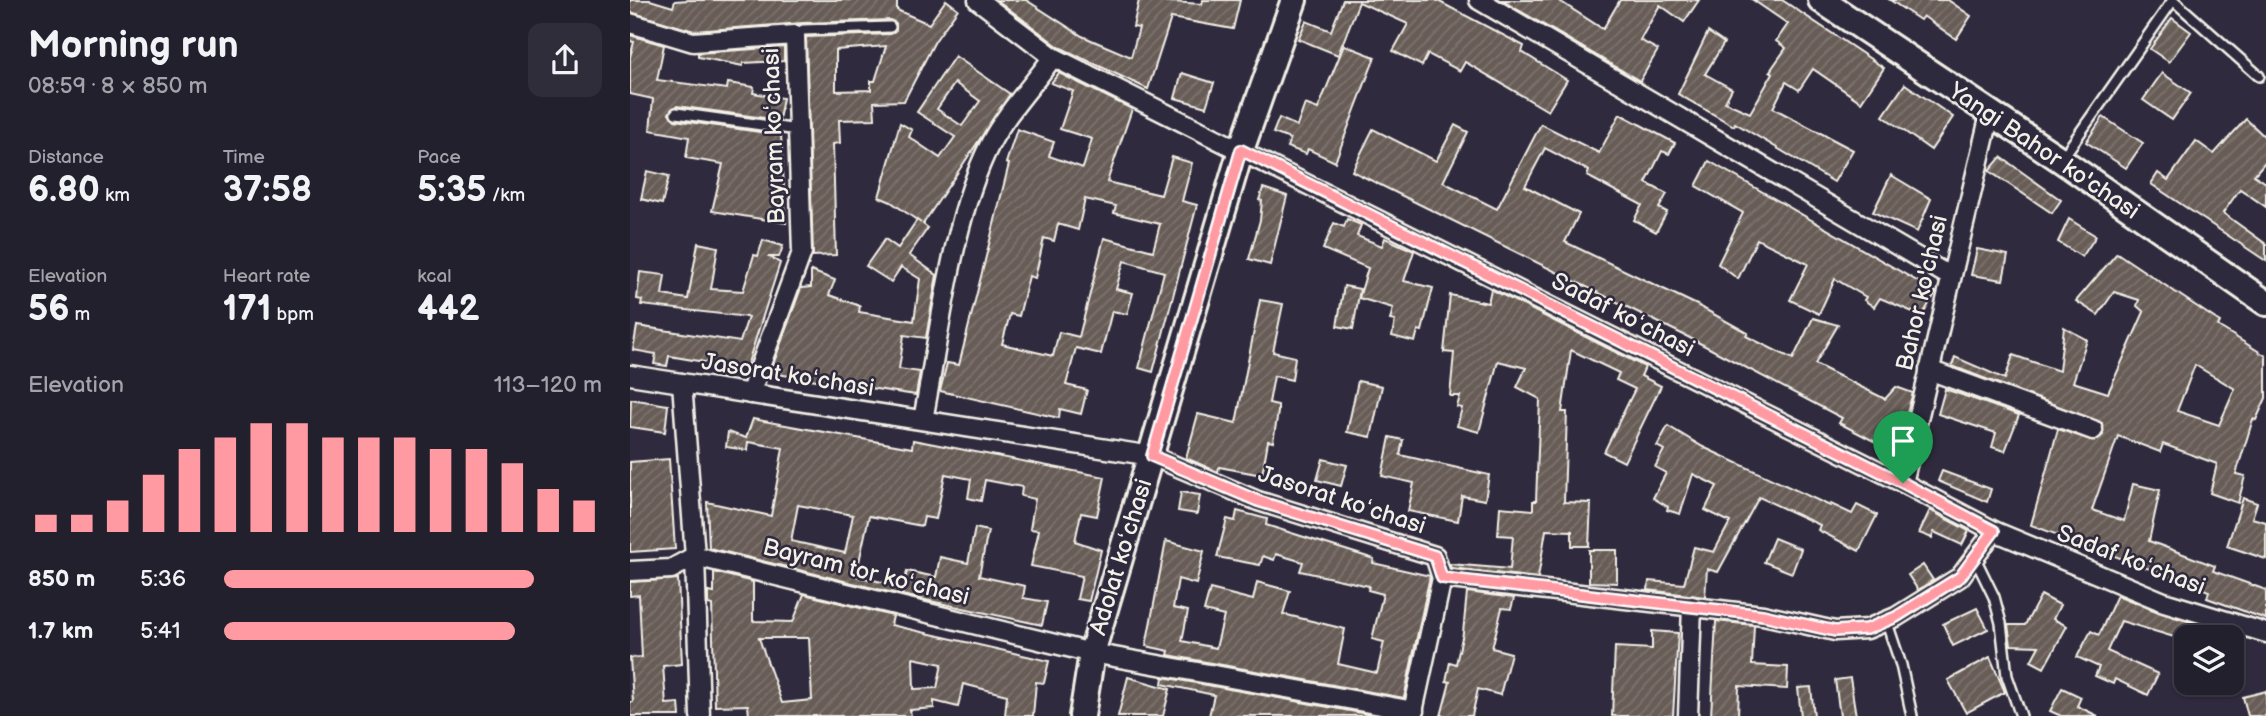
<!DOCTYPE html>
<html lang="en">
<head>
<meta charset="utf-8">
<style>
  body { margin:0; font-family:"Balsamiq Sans",sans-serif; background:#2f2d3a; color:#f1f3f6; height:100vh; display:flex; flex-direction:column; font-size:26px; white-space:nowrap }
  * { box-sizing:border-box; margin:0 }
  p { font-size:23px; color:#a3a3aa }
  .icon { flex:none; width:38px; height:38px; fill:none; stroke:currentColor; stroke-width:2; stroke-linecap:round; stroke-linejoin:round }
  .map { position:relative; flex:1; overflow:hidden }
  .panel { display:flex; flex-direction:column; background:#23202e; width:630px }
  .panel>* { flex:none }
  .fabs { position:absolute; left:1544px; top:625px; display:grid; gap:14px }
  .fabs a { display:grid; place-items:center; width:70px; height:70px; border-radius:14px; background:#23202e; box-shadow:0 2px 5px #0004,0 0 0 2px #403e4a; font-size:35px }
  .pin { position:absolute; display:grid; place-items:center; width:60px; height:60px; color:#fff; margin:-72px -30px; border-radius:50% 50% 50% 0; rotate:-45deg; box-shadow:0 0 7px #0007 }
  .pin .icon { rotate:45deg }
  .round { display:grid; place-items:center; flex:none; width:74px; height:74px; border-radius:14px; background:#2f2d3a }
  .head { display:flex; align-items:center; justify-content:space-between; height:119px; padding:0 28px }
  h1 { font-size:38px; font-weight:700; line-height:52px }
  .metrics { display:grid; grid-template-columns:repeat(3,1fr); gap:10px; height:119px; padding:7px 28px }
  .metrics div { display:grid; align-content:center }
  .metrics b { font-size:35px; font-weight:700 }
  .metrics small { font-size:19px; font-weight:400 }
  .metrics p { font-size:19px }
  .chart { height:196px; padding:14px 28px }
  .chart p { display:flex; justify-content:space-between }
  .chart svg { width:100%; height:126px; margin-top:7px; stroke:#ff9aa2; stroke-width:6 }
  ul { padding:0 28px; list-style:none; font-size:23px }
  li { display:grid; grid-template-columns:112px 84px 1fr; align-items:center; height:52px }
  li i { height:18px; border-radius:9px; background:#ff9aa2 }
  main { display:flex; flex:1; min-height:0 }
  .map>svg:first-child { display:block }
  .building { fill:url(#building-hatch); stroke:#f4f1e8; stroke-width:2; fill-rule:evenodd }
  .lines { fill:none; stroke-linecap:round; stroke-linejoin:round }
  .lane-casing { stroke:#f4f1e8; stroke-width:14 }
  .street-casing { stroke:#f4f1e8; stroke-width:23 }
  .secondary-casing { stroke:#f4f1e8; stroke-width:30 }
  .lane { stroke:#2f2a3d; stroke-width:9 }
  .street { stroke:#2f2a3d; stroke-width:18 }
  .secondary { stroke:#2f2a3d; stroke-width:24 }
  .route-casing { stroke:#fff; stroke-width:14 }
  .route { stroke:#ff9aa2; stroke-width:9 }
  .labels { text-anchor:middle; dominant-baseline:central; stroke-width:5; stroke-linejoin:round; paint-order:stroke }
  .street-label { font-size:24px; fill:#f4f1e8; stroke:#2f2a3d }
</style>
</head>
<body>
<main>
<section class="panel">
<div class="head"><div><h1>Morning run</h1><p>08:59 · 8 × 850 m</p></div><a class="round"><svg class="icon" aria-label="share" viewBox="0 0 24 24"><path d="M12 15V3M7 8l5-5 5 5M5 13v7h14v-7"/></svg></a></div>
<div class="metrics">
<div><p>Distance</p><b>6.80<small> km</small></b></div>
<div><p>Time</p><b>37:58</b></div>
<div><p>Pace</p><b>5:35<small> /km</small></b></div>
</div>
<div class="metrics">
<div><p>Elevation</p><b>56<small> m</small></b></div>
<div><p>Heart rate</p><b>171<small> bpm</small></b></div>
<div><p>kcal</p><b>442</b></div>
</div>
<div class="chart"><p><span>Elevation</span>113–120 m</p>
<svg viewBox="0 0 160 44" preserveAspectRatio="none"><path d="M5 44V38M15 44V38M25 44V33M35 44V24M45 44V15M55 44V11M65 44V6M75 44V6M85 44V11M95 44V11M105 44V11M115 44V15M125 44V15M135 44V20M145 44V29M155 44V33"/></svg>
</div>
<ul>
<li><b>850 m</b>5:36<i style="width:82%"></i></li>
<li><b>1.7 km</b>5:41<i style="width:77%"></i></li>
</ul>
</section>
<div class="map">
<svg width="1636" height="716" viewBox="0 0 1636 716">
  <defs>
    <pattern id="building-hatch" width="6" height="6" patternUnits="userSpaceOnUse" patternTransform="scale(1.75)"><rect width="6" height="6" fill="#675c57"/><path d="M-1 1l2-2M0 6l6-6M5 7l2-2" fill="none" stroke="#7d746f"/></pattern>
  </defs>
  <rect width="100%" height="100%" fill="#2f2a3d"/>
  <filter id="ink" filterUnits="userSpaceOnUse"><feTurbulence type="fractalNoise" baseFrequency=".0143" numOctaves="2"/><feDisplacementMap in="SourceGraphic" scale="14" xChannelSelector="R" yChannelSelector="G"/><feConvolveMatrix kernelMatrix="1 2 1 2 8 2 1 2 1" color-interpolation-filters="sRGB"/></filter>
  <g filter="url(#ink)">
    <g class="building">
      <path d="M0 0H20L43 7 45 1 59 0H267V10L299 24 316 0 328 9 305 41 274 101 244 102 245 119 209 120 210 143 203 144 206 255 183 256 176 37 260 34 266 30V23L260 20 173 23 64 31 0 12ZM256 46 245 81H241V90L206 91V50Z"/>
      <path d="M367 0H396L452 36 501 57 509 28 503 27 509 0 572 4 573 0H610L603 29 541 18 518 89 429 47Z"/>
      <path d="M713 0H806L894 46 892 52 937 80 918 111 835 62 830 71 798 54 792 66 763 51 778 24 729 2 708 55 668 39 676 21 701 31Z"/>
      <path d="M871 0H928L973 29 990 0H1069L1054 22 1030 5 1010 40 1028 50 1010 81Z"/>
      <path d="M1123 0H1152L1254 68 1231 102 1183 69 1169 90 1156 82 1143 108 1223 150 1204 182 1105 123 1104 126 1048 94 1078 32 1094 43 1075 74 1102 89 1095 102 1120 113 1143 73 1140 71 1156 48 1146 41 1158 24Z"/>
      <path d="M1260 0H1318L1341 16 1326 39 1293 16 1290 20Z"/>
      <path d="M1542 18 1561 32 1539 62 1520 49Z"/>
      <path d="M0 35 34 45 27 80 97 89 98 83 124 87 123 93 153 98 149 120 47 106 39 113 45 120 151 135 156 223 82 211 93 164 56 158 59 137 20 130 23 99 0 94V57L4 42 0 41Z"/>
      <path d="M714 45 745 57 705 162 678 149 676 154 657 147 660 139 643 133 649 118 667 126 675 104 688 109Z"/>
      <path d="M154 47V61L113 63V66L68 57V53Z"/>
      <path d="M325 56 380 94 293 224 298 228 279 255 307 275 296 338 274 335 269 369 290 372 286 395 140 373 171 288 181 287V271L205 280 199 295 230 306 229 312 284 321 290 279 271 267 261 282 236 266 255 239 268 248 287 220 291 223 261 202 249 197 270 123 282 130 279 137 310 158 325 137 287 112ZM325 83 350 101 332 126 307 109Z"/>
      <path d="M429 73 502 109 477 182 531 195 542 157 562 163 552 201 567 205 523 372 509 368 534 272 494 261 486 289 503 293 497 314 482 311 471 354 446 348 436 385 457 390 451 414 430 409 429 418 310 391 317 363 329 365 379 164 376 163 387 129 424 142 419 156 453 168 462 139 430 129 443 91 421 83ZM455 199 486 206 484 213 530 224 523 251 474 238 449 337 429 332 423 356 372 344 380 314 389 316 399 276 405 278 414 238 424 241 428 224 448 230Z"/>
      <path d="M552 73 584 83 576 107 545 98Z"/>
      <path d="M1532 73 1561 93 1542 120 1513 100Z"/>
      <path d="M1275 84 1323 117 1301 150 1253 116Z"/>
      <path d="M990 114 1045 143 1039 154 1032 151 1016 183 1037 194 1029 208 1037 212 1026 232 1004 220 1012 205 957 176 959 171 915 148 895 186 949 214 935 242 1067 305 1118 333 1116 336 1163 359 1183 318 1208 325 1185 364 1255 399 1266 387 1283 393 1265 452 1209 423 1212 418 1058 337 722 171 743 129 806 161 825 125 838 132 813 182 867 209 911 124 969 153Z"/>
      <path d="M1473 117 1513 143 1496 168 1456 142Z"/>
      <path d="M1616 119 1636 138V161L1624 175 1636 183V207L1610 189 1593 213 1636 244V261L1521 184 1528 173 1538 180 1566 141 1584 154Z"/>
      <path d="M1371 157 1431 200 1422 213 1359 171Z"/>
      <path d="M1079 161 1306 292 1292 316 1250 298 1244 307 1234 300 1236 297 1205 279 1189 314 1160 300 1178 264 1127 239 1108 279 1088 264 1113 213 1066 186Z"/>
      <path d="M17 171 39 176 32 204 11 199Z"/>
      <path d="M1261 175 1301 199 1287 232 1243 212Z"/>
      <path d="M633 188 657 196 640 265 619 259 630 220 632 201 629 200Z"/>
      <path d="M717 219 731 225 727 236 752 246 755 238 784 251 774 281 803 288 792 331 788 330 785 342 762 336 765 321 760 320 763 308 729 298 738 268 693 249 704 223 714 227Z"/>
      <path d="M1439 219 1466 236 1452 257 1428 242Z"/>
      <path d="M133 240 153 246 149 257H140L150 263 116 369 39 356 37 366 24 364 26 354 3 350 7 326 110 342 118 317 11 305 12 300 7 299 10 272 35 275 32 295 58 299 68 243 88 247 81 289 113 291 124 255 128 256Z"/>
      <path d="M1347 249 1378 255 1373 280 1341 275Z"/>
      <path d="M1487 253 1590 322 1588 326 1636 356V398L1626 420 1623 419 1606 474 1615 476 1608 503 1580 493 1587 464 1533 444 1530 452 1488 436 1462 510 1494 521 1503 484 1530 490 1519 541 1585 566 1583 571 1636 590V619L1577 598 1579 591 1401 525 1428 429 1464 441 1473 435 1472 423 1322 366 1325 357 1375 379 1383 355 1429 371 1434 327 1457 340 1443 382 1478 393 1514 312 1507 306 1509 300 1484 292 1468 315 1446 301ZM1565 365 1605 389 1589 425 1547 411Z"/>
      <path d="M714 286 730 289 723 329 707 326Z"/>
      <path d="M861 289 1015 367 1011 376 1031 386 994 462 974 452 1005 389 986 380 989 373 941 350 932 412H937L934 502 961 503 959 546H942V531L916 530 908 578 821 568 819 564 880 569 883 536 868 535 870 507 903 510V501H906L910 399 887 387 896 368 868 361 849 432 827 426 832 408 827 407 830 396H820L824 353 814 352 820 295 858 303Z"/>
      <path d="M630 300 653 304 643 352 665 357 662 380 644 376 639 403 648 405V412L643 442 638 441 632 475 589 467 588 472 556 458 568 414 606 423Z"/>
      <path d="M728 381 752 386 741 437 717 432Z"/>
      <path d="M1315 389 1389 415 1375 451 1362 447 1366 433 1308 414Z"/>
      <path d="M1 399 38 405 35 432 0 427Z"/>
      <path d="M123 419 282 448 283 440 475 477 467 516 451 513 445 541 471 550 459 601 447 599 452 576 401 566 409 530 400 529 405 499 391 496 392 487 355 480 351 501 338 498 341 479 315 474 306 519 294 517 292 526 239 516 226 576 269 586 268 594 79 548 77 502 141 516 153 448 118 442 117 450 96 447 98 432 116 438ZM168 505 223 515 215 553 161 541Z"/>
      <path d="M1038 426 1073 447 1200 506 1201 504 1222 514 1227 505 1247 515 1229 551 1188 530 1190 525 1129 497 1088 572 1077 569 1075 597 1018 590 1019 581 1054 584 1064 547 1084 552 1100 522 1075 510 1087 486 1063 474 1050 514 1037 510 1038 507 1023 498 1036 473 1025 467 1034 450 1027 446Z"/>
      <path d="M760 437 773 440 770 455 859 475 855 500 832 496 828 521 778 511 784 483 752 476Z"/>
      <path d="M39 459 45 549 0 552V462Z"/>
      <path d="M693 459 717 465 711 486 687 480Z"/>
      <path d="M1312 471 1361 489 1357 502 1308 481Z"/>
      <path d="M551 492 570 495 567 514 548 511Z"/>
      <path d="M1613 498 1627 503 1622 518 1636 522V559L1597 546Z"/>
      <path d="M1300 510 1339 531 1332 545 1304 532 1302 538 1289 533Z"/>
      <path d="M607 511 637 519 636 525 744 559 743 563 800 576 774 698 538 655 539 651 516 646 536 541 574 551 566 584 548 579 543 608 558 611 552 641 586 648 594 616 574 611 580 589 623 600 627 582 660 591 653 614 715 629 708 664 747 673 754 642 742 639 753 594 738 590 739 586 670 571 673 562 646 554 644 560 633 556 630 565 587 557 597 519 605 521Z"/>
      <path d="M345 528 358 531 349 576 395 586 393 598 417 602 412 625 272 595 277 571 306 577 310 557 338 563Z"/>
      <path d="M1144 538 1171 549 1162 573 1134 562Z"/>
      <path d="M959 550H987V583L959 582Z"/>
      <path d="M1293 565 1303 580 1288 590 1278 575Z"/>
      <path d="M84 572 123 582V621L163 622 174 594 263 616 261 625 419 661 414 683 406 682 403 716H375L377 695 333 684 328 707 304 701V708L280 710 281 716H119L118 705 85 706 82 605 78 604V592L84 593ZM129 638H179L182 700 152 703ZM283 658 312 664 307 688 284 689Z"/>
      <path d="M48 579 52 664 33 666 36 704 49 703 50 716H0V702H3L0 658 12 657 9 595 0 596V582Z"/>
      <path d="M837 592 884 598 881 609 872 608 862 648 881 653 870 695 848 689 842 716H811L820 682 816 681 820 662 826 664 833 633Z"/>
      <path d="M1411 595 1430 605 1423 619 1437 626 1414 668 1401 661 1409 646 1381 645 1378 625H1395Z"/>
      <path d="M1487 595 1531 613 1610 637H1544L1491 621 1477 651 1528 674 1518 695 1485 679 1483 684 1465 676 1469 667 1447 657 1461 631 1469 635Z"/>
      <path d="M1347 608 1358 629 1323 646 1313 624Z"/>
      <path d="M1086 621 1124 625 1122 665 1158 667 1157 689 1109 686 1108 716H1081Z"/>
      <path d="M1022 631 1048 633 1043 716H982L985 647 1022 649Z"/>
      <path d="M1360 657 1375 692 1336 713 1318 680Z"/>
      <path d="M498 677 540 689 533 716H488Z"/>
      <path d="M533 677 748 716H579L584 695 532 684Z"/>
      <path d="M1220 678 1226 716H1210L1205 680Z"/>
      <path d="M1181 687 1184 716H1171L1168 688Z"/>
      <path d="M1432 688 1451 697 1447 706 1468 716H1431L1420 711Z"/>
      <path d="M1636 691V716H1618L1613 697Z"/>
    </g>
    <g class="lines">
      <g class="lane-casing">
        <g id="lane">
          <path d="M165 35 173 30 260 27"/>
          <path d="M46 113 168 130"/>
          <path d="M1431 160 1543 0 1629 76"/>
          <path d="M1345 558 1364 597 1371 623 1377 676 1391 716"/>
          <path d="M1257 623 1271 665 1282 716"/>
        </g>
      </g>
      <g class="street-casing">
        <g id="street">
          <path d="M348 0 423 57 1273 483 1364 531 1534 602 1636 633"/>
          <path d="M849 0 1321 277"/>
          <path d="M0 23 63 42 165 35 172 252 120 394"/>
          <path d="M1299 370 1463 430"/>
          <path d="M0 375 522 456 628 501 805 556 812 578 782 716"/>
          <path d="M52 383 65 556 70 716"/>
          <path d="M293 420C309 337 322 218 360 144 376 113 403 85 423 57"/>
          <path d="M1273 483 1360 114"/>
          <path d="M0 571 41 569 65 556 462 653 784 711"/>
          <path d="M812 578 1133 615 1205 631 1237 629 1266 617 1330 577 1364 531"/>
          <path d="M1058 716 1062 606"/>
        </g>
      </g>
      <g class="secondary-casing">
        <g id="secondary">
          <path d="M1191 0 1431 160 1636 303"/>
          <path d="M452 716 462 653 611 150 664 0"/>
        </g>
      </g>
      <use href="#lane" class="lane"/>
      <use href="#street" class="street"/>
      <use href="#secondary" class="secondary"/>
    </g>
  </g>
  <g class="lines" filter="url(#ink)">
    <g class="route-casing">
      <path id="route" d="M611 150 1273 483 1364 531 1330 577 1266 617 1237 629 1205 631 1133 615 812 578 805 556 628 501 522 456Z"/>
    </g>
    <use href="#route" class="route"/>
  </g>
  <g class="labels">
    <g class="street-label">
      <text transform="translate(144 136) rotate(-92)">Bayram koʻchasi</text>
      <text transform="translate(1414 151) rotate(34)">Yangi Bahor ko'chasi</text>
      <text transform="translate(1292 293) rotate(-77)">Bahor ko'chasi</text>
      <text transform="translate(993 315) rotate(27)">Sadaf koʻchasi</text>
      <text transform="translate(158 375) rotate(9)">Jasorat koʻchasi</text>
      <text transform="translate(712 500) rotate(18)">Jasorat koʻchasi</text>
      <text transform="translate(491 557) rotate(-73)">Adolat koʻchasi</text>
      <text transform="translate(1501 560) rotate(21)">Sadaf koʻchasi</text>
      <text transform="translate(236 572) rotate(14)">Bayram tor koʻchasi</text>
    </g>
  </g>
</svg>
<div class="fabs">
<a><svg class="icon" aria-label="layers" viewBox="0 0 24 24"><path d="M12 4l9 5-9 5-9-5zM3 14l9 5 9-5"/></svg></a>
</div>
<div class="pin" style="left:1273px;top:483px;background:#1e9e55"><svg class="icon" aria-label="arrive" viewBox="0 0 24 24"><path d="M6 21V4h12l-3 4 3 4H6"/></svg></div>
</div>
</main>
</body>
</html>
